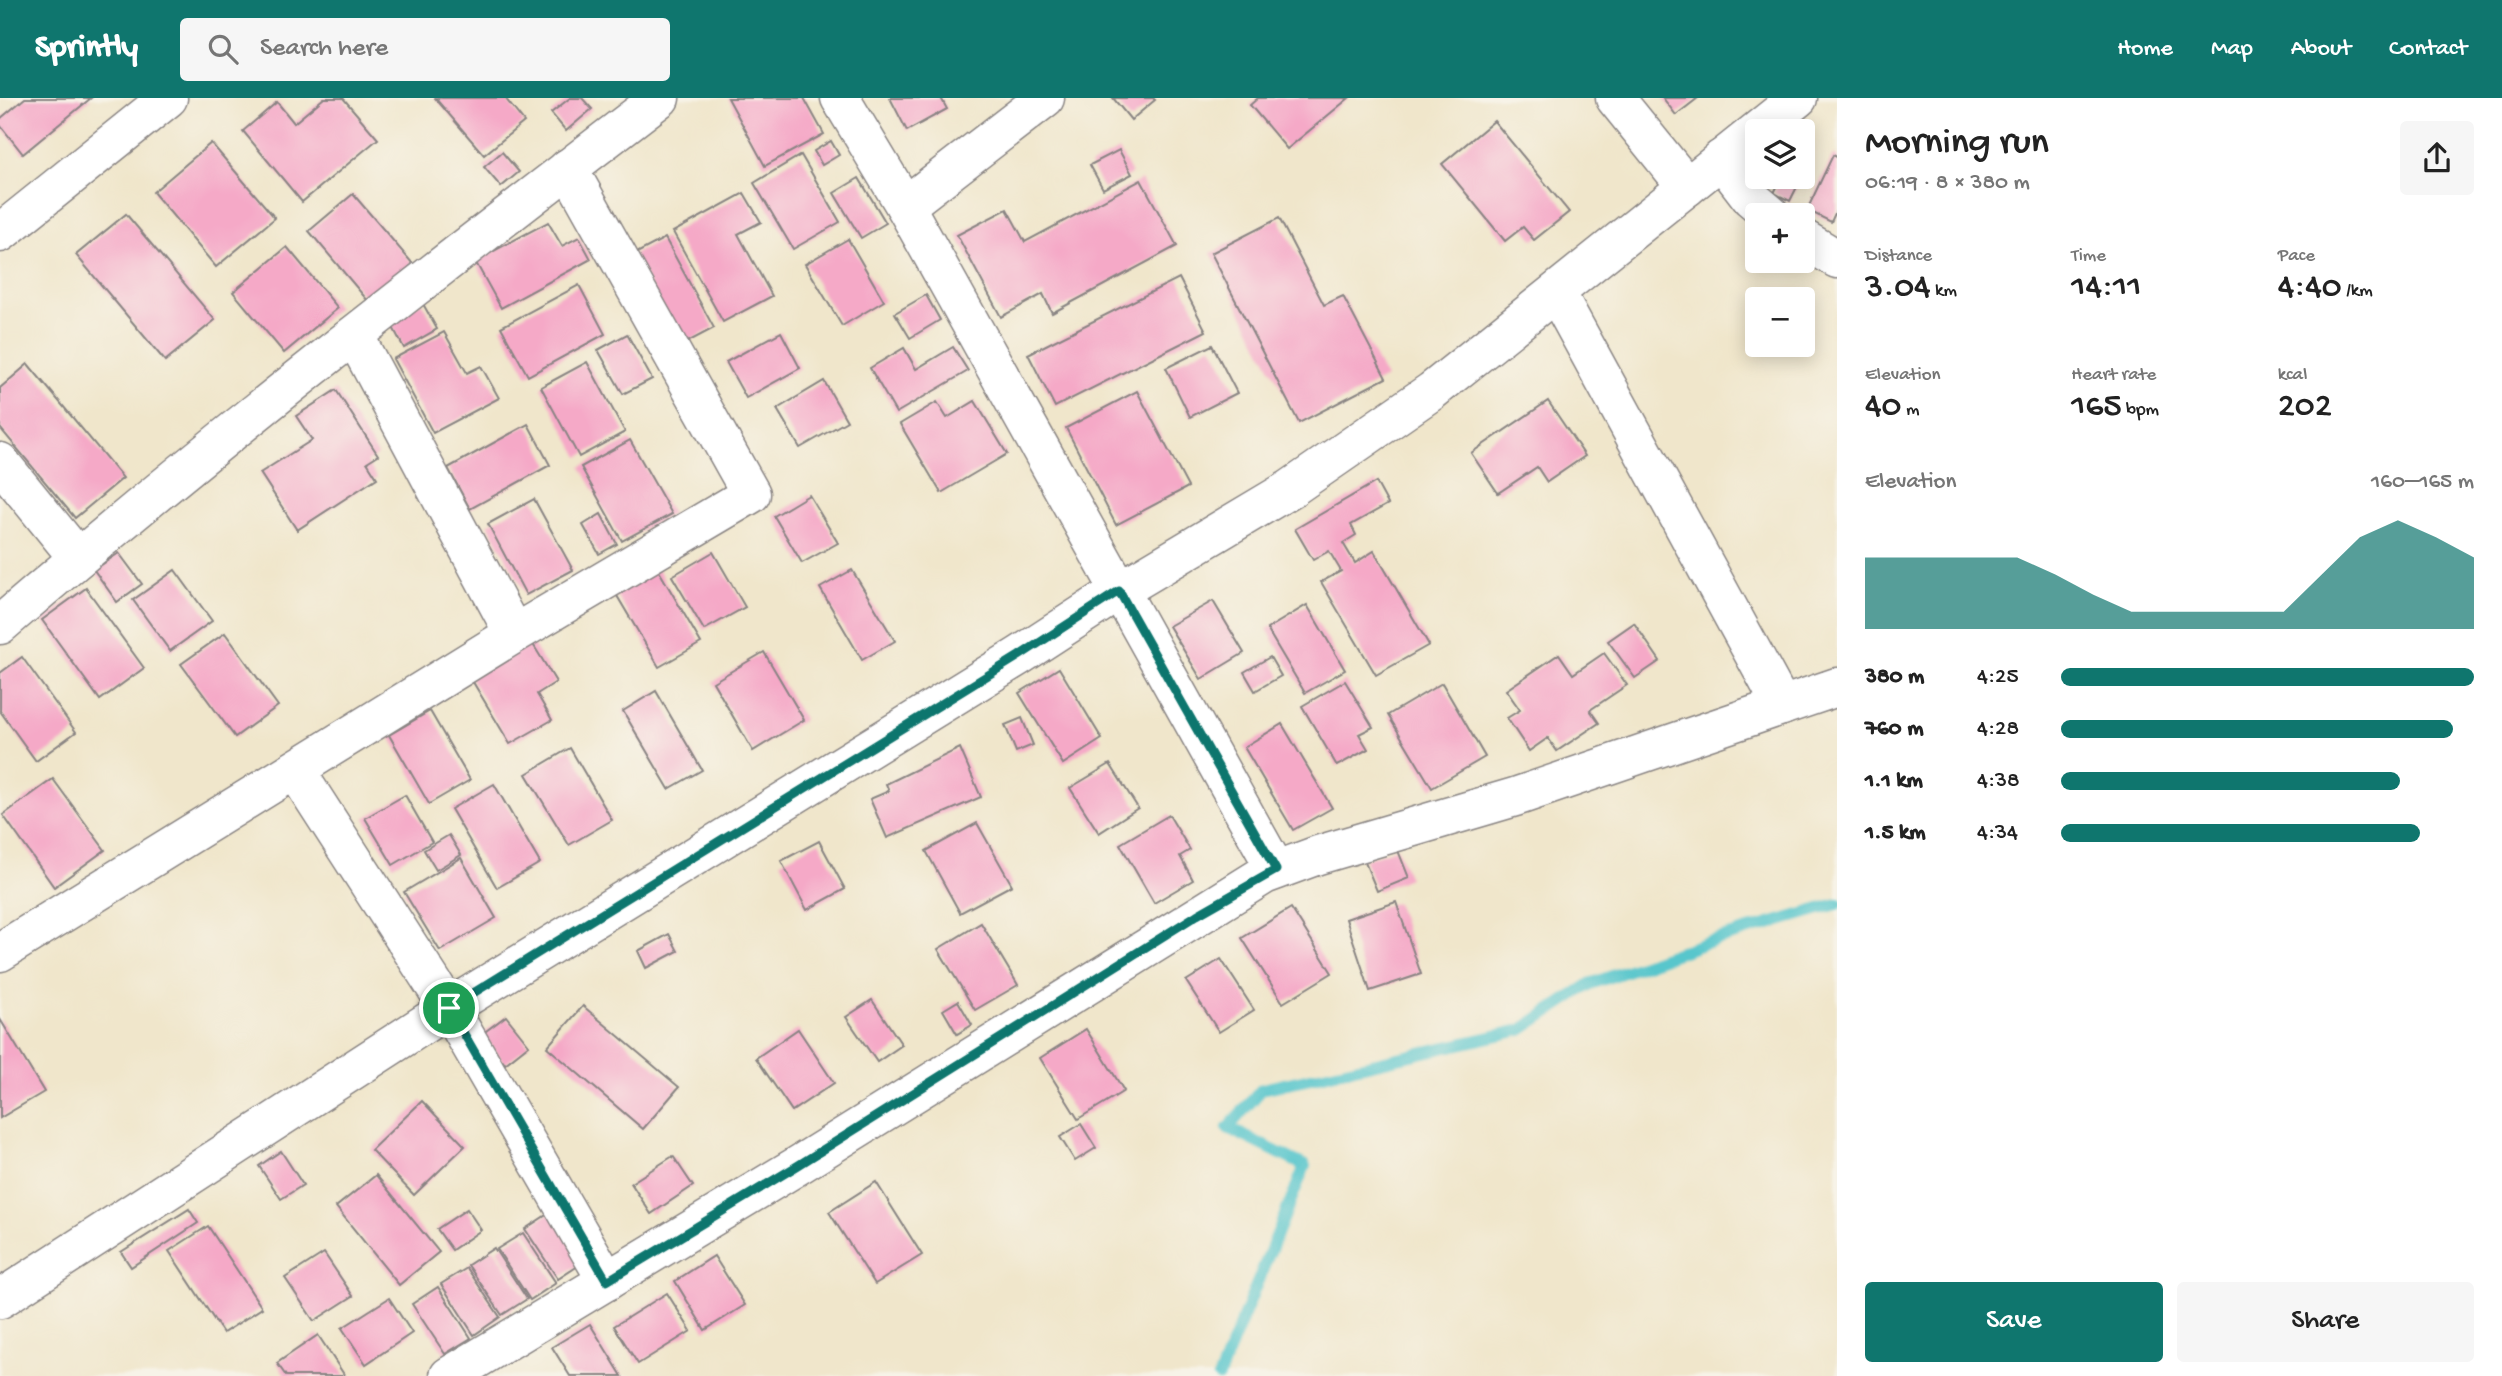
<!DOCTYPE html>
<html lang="en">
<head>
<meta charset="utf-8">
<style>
  body { margin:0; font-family:"Gochi Hand",sans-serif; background:#f6f6f6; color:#222; height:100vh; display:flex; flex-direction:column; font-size:26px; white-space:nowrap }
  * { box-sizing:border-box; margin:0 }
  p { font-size:23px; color:#767676 }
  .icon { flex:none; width:38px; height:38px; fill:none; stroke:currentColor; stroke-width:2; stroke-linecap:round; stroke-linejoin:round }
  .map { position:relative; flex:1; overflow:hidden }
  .drawer { display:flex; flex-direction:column; background:#fff; width:665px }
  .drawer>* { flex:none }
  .tools { position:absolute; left:1745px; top:21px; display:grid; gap:14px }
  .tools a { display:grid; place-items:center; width:70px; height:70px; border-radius:7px; background:#fff; box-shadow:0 4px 18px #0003; font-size:35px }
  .pin { position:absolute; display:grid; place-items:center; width:60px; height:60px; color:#fff; margin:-30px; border:4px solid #fff; border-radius:50%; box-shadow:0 2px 7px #0007 }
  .round { display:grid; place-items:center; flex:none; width:74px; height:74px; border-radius:7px; background:#f6f6f6 }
  .head { display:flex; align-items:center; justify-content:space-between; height:119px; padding:0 28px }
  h1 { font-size:38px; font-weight:600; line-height:52px }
  .stats { display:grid; grid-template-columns:repeat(3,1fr); gap:10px; height:119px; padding:7px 28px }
  .stats div { display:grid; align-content:center }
  .stats b { font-size:35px; font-weight:600 }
  .stats small { font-size:19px; font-weight:400 }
  .stats p { font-size:19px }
  .chart { height:196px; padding:14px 28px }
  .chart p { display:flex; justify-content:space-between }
  .chart svg { width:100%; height:126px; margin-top:7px; fill:#0f766e; opacity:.7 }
  .cta { display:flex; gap:14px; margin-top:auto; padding:14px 28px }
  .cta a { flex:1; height:80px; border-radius:7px; background:#0f766e; color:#fff; font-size:28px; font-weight:600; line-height:80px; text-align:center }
  .cta a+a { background:#f6f6f6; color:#222 }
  ul { padding:0 28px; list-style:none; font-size:23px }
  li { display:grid; grid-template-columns:112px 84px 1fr; align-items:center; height:52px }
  li i { height:18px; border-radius:9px; background:#0f766e }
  header { display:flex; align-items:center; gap:42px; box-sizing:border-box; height:98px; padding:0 35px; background:#0f766e; color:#fff }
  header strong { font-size:33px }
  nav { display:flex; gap:38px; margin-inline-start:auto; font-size:24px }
  .search { width:490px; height:63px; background:#f6f6f6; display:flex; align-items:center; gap:18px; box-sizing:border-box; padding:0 24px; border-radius:7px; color:#767676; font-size:26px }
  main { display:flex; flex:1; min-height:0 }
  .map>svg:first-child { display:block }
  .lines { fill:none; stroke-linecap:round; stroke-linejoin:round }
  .stream { stroke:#58c6cc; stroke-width:12 }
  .building { fill:#f5a9c7 }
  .minor-casing { stroke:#898483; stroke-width:41 }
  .minor { stroke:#fff; stroke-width:38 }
  .route-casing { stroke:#fff; stroke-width:14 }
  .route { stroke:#0f766e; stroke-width:9 }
</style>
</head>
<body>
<header>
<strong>Sprintly</strong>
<div class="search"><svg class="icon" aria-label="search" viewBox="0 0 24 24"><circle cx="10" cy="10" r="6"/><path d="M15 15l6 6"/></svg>Search here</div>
<nav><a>Home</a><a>Map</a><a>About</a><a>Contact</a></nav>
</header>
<main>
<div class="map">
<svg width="1837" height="1278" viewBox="0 0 1837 1278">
  <rect width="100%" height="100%" fill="#f7f3e8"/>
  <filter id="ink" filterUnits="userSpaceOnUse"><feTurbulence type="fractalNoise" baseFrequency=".0143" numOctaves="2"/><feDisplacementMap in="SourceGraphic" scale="14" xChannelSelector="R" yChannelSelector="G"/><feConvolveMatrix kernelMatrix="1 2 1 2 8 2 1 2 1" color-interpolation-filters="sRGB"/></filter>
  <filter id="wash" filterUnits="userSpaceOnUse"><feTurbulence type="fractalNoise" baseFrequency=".00686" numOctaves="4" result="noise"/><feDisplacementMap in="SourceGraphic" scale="28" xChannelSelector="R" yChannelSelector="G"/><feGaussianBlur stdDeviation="1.57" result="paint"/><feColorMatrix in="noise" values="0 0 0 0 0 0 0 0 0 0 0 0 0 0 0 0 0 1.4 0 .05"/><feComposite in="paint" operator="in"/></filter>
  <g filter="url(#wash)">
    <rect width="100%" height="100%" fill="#f0e6cb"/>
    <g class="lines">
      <path class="stream" d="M1219 1278 1305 1068 1228 1030 1262 991 1521 932 1590 886 1705 845 1837 806"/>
    </g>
    <g id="blocks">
      <g class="building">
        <path d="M25 0H91L23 56 0 27V21Z"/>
        <path d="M324 0H343L378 41 302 104 243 33 277 4 294 25Z"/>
        <path d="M435 0H505L524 24 484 57Z"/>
        <path d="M570 0H582L592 11 566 33 551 15Z"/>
        <path d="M728 0H804L824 36 765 68Z"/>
        <path d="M890 0H941L947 11 907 33Z"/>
        <path d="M1113 0H1153L1155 2 1131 22Z"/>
        <path d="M1258 0H1349L1287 51 1250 7Z"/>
        <path d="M1663 0H1698L1676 17Z"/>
        <path d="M1494 23 1569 114 1534 142 1523 129 1505 143 1442 66Z"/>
        <path d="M831 43 839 57 822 67 814 53Z"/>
        <path d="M211 45 275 120 216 169 153 94Z"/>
        <path d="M1119 52 1132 76 1103 91 1090 67Z"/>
        <path d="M502 54 519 74 501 89 484 69Z"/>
        <path d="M801 57 840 124 793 151 754 85Z"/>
        <path d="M1833 57 1837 59V111L1831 124 1807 112Z"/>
        <path d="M1782 79H1802L1790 103 1774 95Z"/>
        <path d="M859 80 886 125 861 140 834 95Z"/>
        <path d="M1141 82 1177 148 1052 215 1043 196 1001 219 957 137 1007 111 1025 144Z"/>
        <path d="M744 95 761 124 738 136 772 198 723 224 673 134Z"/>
        <path d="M353 96 413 166 368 203 309 133Z"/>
        <path d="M126 116 215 222 165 263 76 157Z"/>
        <path d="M1279 120 1324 207 1343 198 1386 280 1299 325 1211 155Z"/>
        <path d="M548 124 562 148 579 139 591 161 501 210 475 163Z"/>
        <path d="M665 140 714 230 682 247 633 157Z"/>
        <path d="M848 141 884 203 842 228 805 166Z"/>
        <path d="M287 149 338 210 284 255 233 194Z"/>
        <path d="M1179 180 1206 233 1055 309 1028 256Z"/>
        <path d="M579 187 605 236 528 278 501 229Z"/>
        <path d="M926 197 940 222 910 240 895 215Z"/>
        <path d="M422 204 437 231 404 250 389 222Z"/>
        <path d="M444 234 467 275 481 268 499 300 433 335 393 261Z"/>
        <path d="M781 234 800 270 746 300 726 264Z"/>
        <path d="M627 236 652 281 623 296 598 252Z"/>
        <path d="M1212 247 1237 295 1190 319 1166 270Z"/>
        <path d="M953 249 968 273 896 315 870 270 904 250 916 271Z"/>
        <path d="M587 264 625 334 579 359 541 289Z"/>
        <path d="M28 266 123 380 75 420 0 330V290Z"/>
        <path d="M824 283 847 323 800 350 777 311Z"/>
        <path d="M336 292 378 357 367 364 377 380 297 432 260 375 312 342 296 318Z"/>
        <path d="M1137 293 1188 389 1116 427 1066 330Z"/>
        <path d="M975 303 1007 356 941 395 900 326 937 304 947 320Z"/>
        <path d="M1548 303 1585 358 1547 384 1537 369 1498 395 1471 355Z"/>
        <path d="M528 326 550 367 470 411 448 370Z"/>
        <path d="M630 342 672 416 622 443 581 369Z"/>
        <path d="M1376 384 1388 406 1351 427 1356 437 1343 445 1355 465 1374 453 1429 547 1376 577 1321 484 1341 473 1329 453 1313 462 1295 431Z"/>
        <path d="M809 397 838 445 802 465 774 418Z"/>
        <path d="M534 401 573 472 526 497 488 426Z"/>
        <path d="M601 416 617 446 599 456 583 427Z"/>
        <path d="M713 454 745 509 704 532 672 478Z"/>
        <path d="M119 455 142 486 117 504 94 472Z"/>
        <path d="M655 466 701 545 659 569 613 491Z"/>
        <path d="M175 472 212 523 170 553 133 502Z"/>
        <path d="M852 472 895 543 862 562 820 490Z"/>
        <path d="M86 490 144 570 100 602 42 522Z"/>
        <path d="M1213 503 1244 555 1201 581 1169 528Z"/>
        <path d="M1307 507 1345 572 1305 595 1267 531Z"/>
        <path d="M1634 525 1660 563 1635 580 1608 543Z"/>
        <path d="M225 535 278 608 235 639 181 566Z"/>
        <path d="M531 543 556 584 537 596 552 622 510 646 470 579Z"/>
        <path d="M764 554 804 622 753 653 713 584Z"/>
        <path d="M1604 555 1627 587 1590 612 1599 625 1557 653 1548 640 1529 653 1507 620 1520 612 1506 592 1559 556 1573 576Z"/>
        <path d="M22 559 76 634 36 663 0 613V575Z"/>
        <path d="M1270 559 1281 578 1255 593 1244 574Z"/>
        <path d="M1059 570 1102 641 1063 666 1019 595Z"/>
        <path d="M1345 583 1373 629 1359 636 1368 651 1337 668 1302 608Z"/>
        <path d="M1442 585 1485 659 1432 690 1388 617Z"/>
        <path d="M656 593 702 672 669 691 623 613Z"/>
        <path d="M430 613 470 682 429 706 389 637Z"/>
        <path d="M1022 620 1033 647 1016 654 1005 627Z"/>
        <path d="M1282 626 1332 710 1293 732 1244 649Z"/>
        <path d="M570 650 612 722 569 747 526 676Z"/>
        <path d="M960 650 981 699 887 740 870 701 889 693 886 686Z"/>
        <path d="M1110 666 1138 710 1099 735 1070 690Z"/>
        <path d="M53 681 105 752 54 789 3 717Z"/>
        <path d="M494 686 540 765 497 790 451 711Z"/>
        <path d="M405 697 432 744 393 767 365 720Z"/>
        <path d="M1169 717 1190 752 1180 758 1193 782 1154 805 1120 746Z"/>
        <path d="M977 725 1012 787 960 815 926 753Z"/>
        <path d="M449 737 461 757 436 772 424 752Z"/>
        <path d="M819 743 845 791 807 812 781 763Z"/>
        <path d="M1397 750 1409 780 1377 793 1364 762Z"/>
        <path d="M461 760 496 820 440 853 404 794Z"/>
        <path d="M1396 804 1421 876 1370 893 1346 821Z"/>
        <path d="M1291 810 1332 875 1283 905 1242 840Z"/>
        <path d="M981 825 1018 887 975 912 938 851Z"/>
        <path d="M669 836 678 853 646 870 638 853Z"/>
        <path d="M1221 861 1254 912 1219 934 1186 883Z"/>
        <path d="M872 902 902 947 877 964 846 919Z"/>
        <path d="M958 903 972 927 957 936 943 912Z"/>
        <path d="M583 908 679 989 643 1031 547 949Z"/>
        <path d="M506 918 529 947 505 966 482 936Z"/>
        <path d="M0 921 44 994 0 1020Z"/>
        <path d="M798 931 834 985 792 1013 756 960Z"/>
        <path d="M1086 931 1124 993 1078 1021 1040 960Z"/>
        <path d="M422 1003 465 1048 414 1097 371 1052Z"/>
        <path d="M1081 1026 1096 1050 1075 1063 1060 1039Z"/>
        <path d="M281 1053 303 1087 281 1101 259 1068Z"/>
        <path d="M673 1058 693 1088 651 1116 631 1085Z"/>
        <path d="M376 1077 439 1154 399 1187 336 1109Z"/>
        <path d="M876 1084 922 1157 875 1186 829 1114Z"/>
        <path d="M189 1111 198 1125 131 1169 121 1154Z"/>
        <path d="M467 1111 481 1132 452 1152 437 1131Z"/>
        <path d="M551 1114 584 1164 558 1181 525 1131Z"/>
        <path d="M208 1128 262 1210 223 1235 169 1153Z"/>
        <path d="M523 1135 556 1185 530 1202 497 1151Z"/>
        <path d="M494 1150 527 1201 502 1217 468 1167Z"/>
        <path d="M324 1155 353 1198 314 1223 285 1180Z"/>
        <path d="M714 1158 745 1207 705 1232 675 1183Z"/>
        <path d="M467 1170 500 1219 474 1237 441 1186Z"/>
        <path d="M438 1189 471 1240 445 1256 412 1206Z"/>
        <path d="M667 1195 691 1233 638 1266 614 1228Z"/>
        <path d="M389 1200 412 1235 366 1266 342 1230Z"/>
        <path d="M590 1226 622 1278H570L552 1249Z"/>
        <path d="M318 1237 345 1278H286L277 1265Z"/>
      </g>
    </g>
  </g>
  <g filter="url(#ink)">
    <use href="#blocks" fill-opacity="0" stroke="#898483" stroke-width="2"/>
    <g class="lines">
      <g class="minor-casing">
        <g id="minor">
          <path d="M840 0 905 108 1276 772"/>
          <path d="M1615 0 1687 89"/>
          <path d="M1721 61 1751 100 1771 117"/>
          <path d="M905 108 1045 0"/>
          <path d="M0 135 168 0"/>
          <path d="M1802 140 1837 161"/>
          <path d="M1557 196 1782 608"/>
          <path d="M354 237 514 536"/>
          <path d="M0 364 78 460"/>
          <path d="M0 527C213 343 437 171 660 0"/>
          <path d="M296 673 449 910 607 1183"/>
          <path d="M0 854 514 536 751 396 568 70"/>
          <path d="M0 1201 449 910 1019 558 1119 493 1290 391 1432 293 1798 0"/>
          <path d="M449 1278 797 1068 1264 777 1318 757 1515 699 1837 589"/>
        </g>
      </g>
      <use href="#minor" class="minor"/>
    </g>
  </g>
  <g class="lines" filter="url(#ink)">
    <g class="route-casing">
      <path id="route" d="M1119 493 1276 772 1197 817 797 1068 607 1183 449 910 1019 558Z"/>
    </g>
    <use href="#route" class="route"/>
  </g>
</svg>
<div class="tools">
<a><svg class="icon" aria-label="layers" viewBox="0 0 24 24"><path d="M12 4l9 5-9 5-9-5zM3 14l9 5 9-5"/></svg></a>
<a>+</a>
<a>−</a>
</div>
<div class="pin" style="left:449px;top:910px;background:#1e9e55"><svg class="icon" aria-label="arrive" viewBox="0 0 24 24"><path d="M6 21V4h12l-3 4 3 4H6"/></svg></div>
</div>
<section class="drawer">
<div class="head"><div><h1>Morning run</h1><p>06:19 · 8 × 380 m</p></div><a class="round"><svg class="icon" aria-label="share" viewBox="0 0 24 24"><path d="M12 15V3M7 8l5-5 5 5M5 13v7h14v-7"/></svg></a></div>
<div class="stats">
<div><p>Distance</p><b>3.04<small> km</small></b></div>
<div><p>Time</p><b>14:11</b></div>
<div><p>Pace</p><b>4:40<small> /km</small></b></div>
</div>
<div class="stats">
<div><p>Elevation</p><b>40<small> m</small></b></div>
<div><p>Heart rate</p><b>165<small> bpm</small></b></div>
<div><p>kcal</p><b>202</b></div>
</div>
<div class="chart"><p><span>Elevation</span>160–165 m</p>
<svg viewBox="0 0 160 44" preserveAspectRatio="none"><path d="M0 44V19L10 19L20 19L30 19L40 19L50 25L60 32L70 38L80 38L90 38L100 38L110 38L120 25L130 12L140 6L150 12L160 19V44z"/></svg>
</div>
<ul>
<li><b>380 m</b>4:25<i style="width:100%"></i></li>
<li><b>760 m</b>4:28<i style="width:95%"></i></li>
<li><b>1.1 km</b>4:38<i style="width:82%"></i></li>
<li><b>1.5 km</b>4:34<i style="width:87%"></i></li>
</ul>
<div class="cta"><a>Save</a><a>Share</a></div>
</section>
</main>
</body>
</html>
